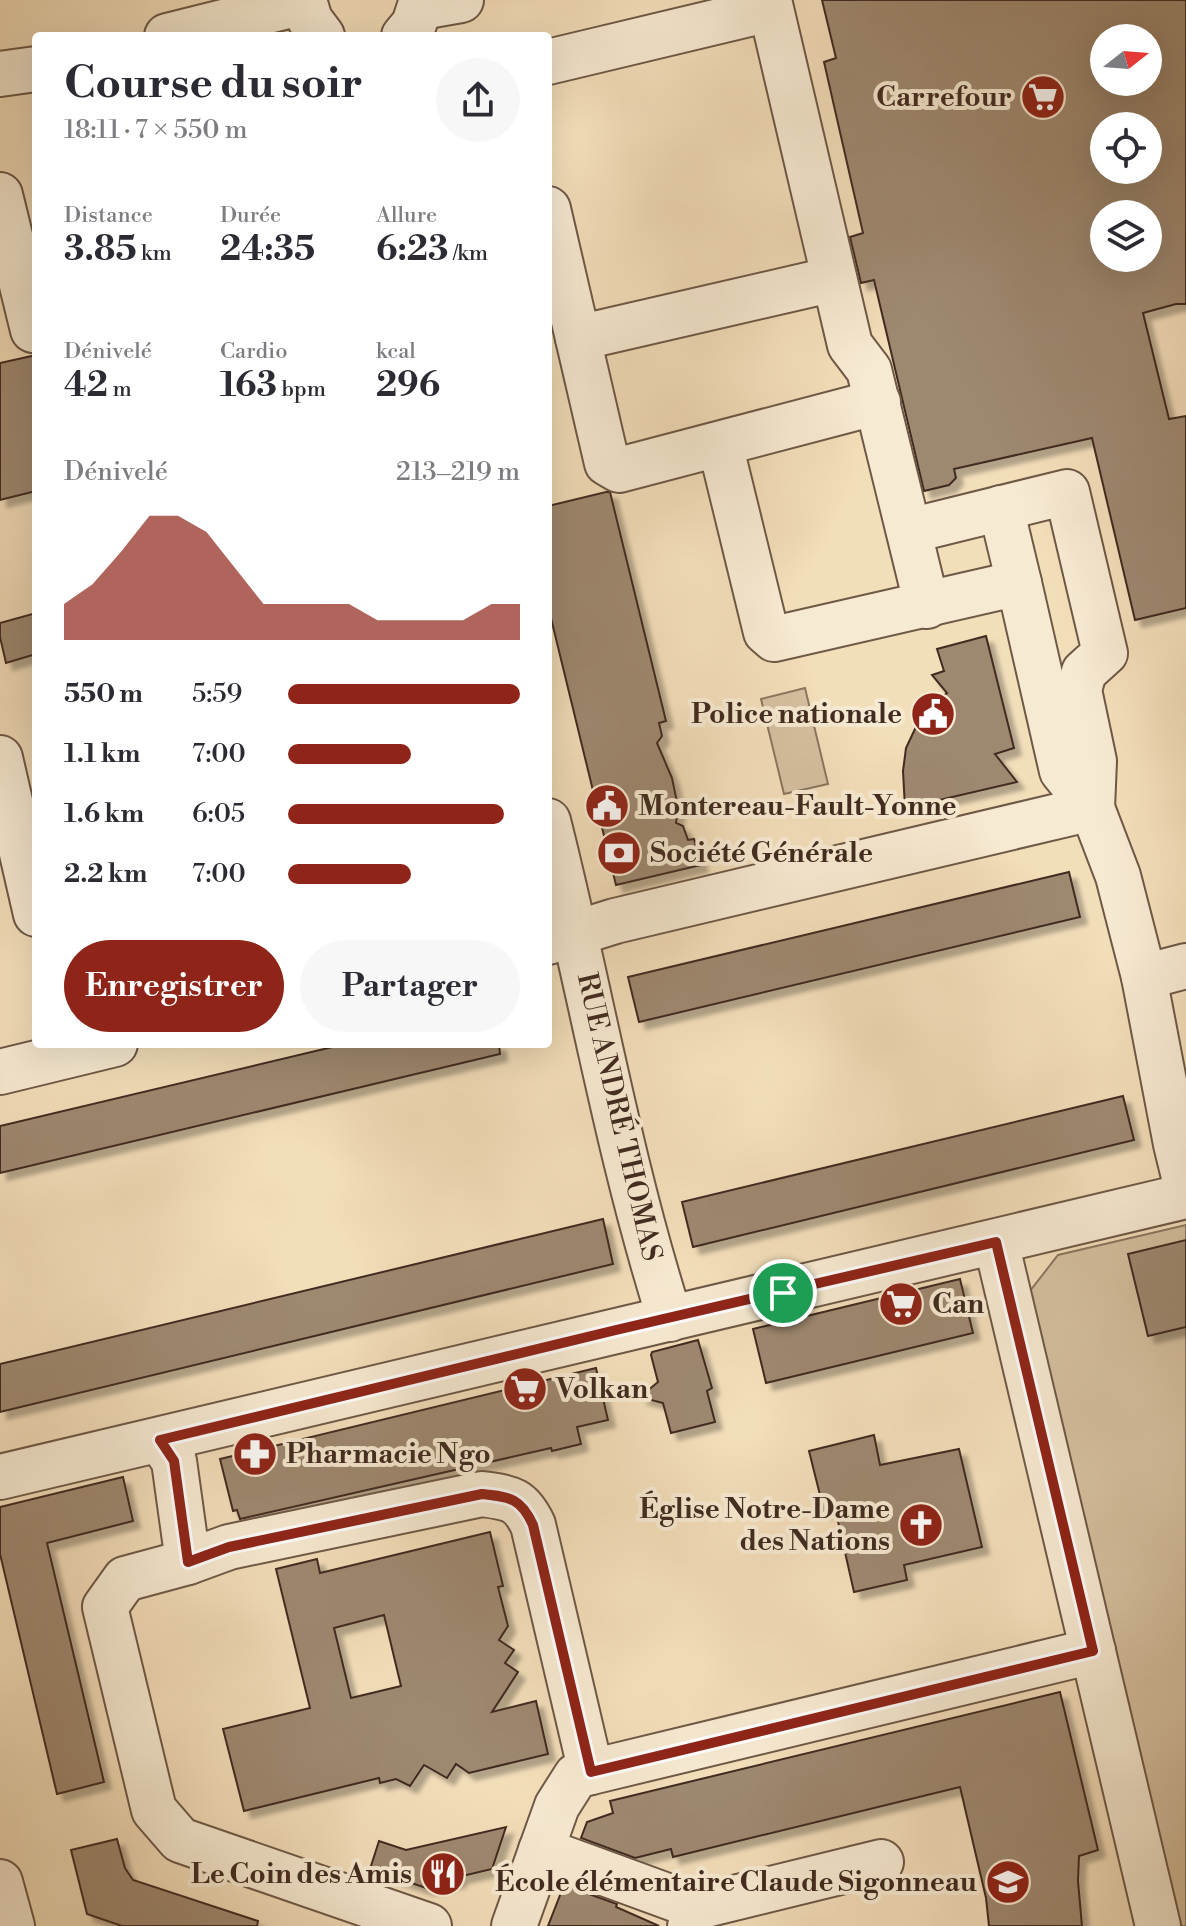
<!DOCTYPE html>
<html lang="fr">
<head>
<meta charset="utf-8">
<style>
  body { margin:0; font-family:"Libre Bodoni",serif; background:#f7f7f7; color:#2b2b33; height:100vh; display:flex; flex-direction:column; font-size:30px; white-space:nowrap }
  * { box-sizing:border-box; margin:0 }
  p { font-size:26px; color:#7c7c81 }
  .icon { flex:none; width:44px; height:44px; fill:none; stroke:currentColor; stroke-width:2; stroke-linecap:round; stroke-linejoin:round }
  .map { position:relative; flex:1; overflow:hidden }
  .panel { position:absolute; left:32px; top:32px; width:520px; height:1016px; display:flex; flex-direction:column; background:#fff; border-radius:8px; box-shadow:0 8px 32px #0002 }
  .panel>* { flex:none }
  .needle { width:52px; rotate:73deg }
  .fabs { position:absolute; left:1090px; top:24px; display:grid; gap:16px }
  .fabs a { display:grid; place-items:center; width:72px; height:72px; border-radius:50%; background:#fff; box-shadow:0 8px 32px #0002; font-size:40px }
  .pin { position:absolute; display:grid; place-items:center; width:68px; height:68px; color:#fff; margin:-34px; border:4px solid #fff; border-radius:50%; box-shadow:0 2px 8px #0007 }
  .round { display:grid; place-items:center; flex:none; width:84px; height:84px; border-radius:42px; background:#f7f7f7 }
  .overview { display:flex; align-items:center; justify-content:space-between; height:136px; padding:0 32px }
  h1 { font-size:44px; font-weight:700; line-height:60px }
  .metrics { display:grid; grid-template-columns:repeat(3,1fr); gap:12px; height:136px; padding:8px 32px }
  .metrics div { display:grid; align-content:center }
  .metrics b { font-size:34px; font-weight:700 }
  .metrics small { font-size:22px; font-weight:400 }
  .metrics p { font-size:22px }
  .chart { height:224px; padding:16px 32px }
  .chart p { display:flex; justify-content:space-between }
  .chart svg { width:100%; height:144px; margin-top:8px; fill:#8f2418; opacity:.7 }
  .action { display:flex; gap:16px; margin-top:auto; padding:16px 32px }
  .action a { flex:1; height:92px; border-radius:48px; background:#8f2418; color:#fff; font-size:32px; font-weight:700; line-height:92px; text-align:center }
  .action a+a { background:#f7f7f7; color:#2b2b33 }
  ul { padding:0 32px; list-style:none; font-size:26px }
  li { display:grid; grid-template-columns:128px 96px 1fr; align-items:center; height:60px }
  li i { height:20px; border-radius:10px; background:#8f2418 }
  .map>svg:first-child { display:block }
  .green { fill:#d5c0a0; stroke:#8b7660; stroke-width:2 }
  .building { fill:#9e8870; stroke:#412b20; stroke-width:2; fill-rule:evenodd; filter:url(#shadow) }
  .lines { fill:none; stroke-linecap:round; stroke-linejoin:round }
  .minor-casing { stroke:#6e5846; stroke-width:48 }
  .minor { stroke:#f7ead2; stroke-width:44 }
  .route-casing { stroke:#fff; stroke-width:16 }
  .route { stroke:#8f2418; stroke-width:10 }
  .labels { text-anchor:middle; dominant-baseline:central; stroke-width:8; stroke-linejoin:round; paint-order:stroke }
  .poi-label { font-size:28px; font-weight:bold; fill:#412b20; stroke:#f7ead2; text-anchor:end }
  .street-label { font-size:28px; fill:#412b20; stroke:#f7ead2 }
</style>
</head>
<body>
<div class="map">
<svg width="1186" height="1926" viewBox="0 0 1186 1926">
  <defs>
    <filter id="shadow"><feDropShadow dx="7" dy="7" stdDeviation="2" flood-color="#0004"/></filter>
  </defs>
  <rect width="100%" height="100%" fill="#f3deba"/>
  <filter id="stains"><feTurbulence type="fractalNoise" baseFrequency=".0025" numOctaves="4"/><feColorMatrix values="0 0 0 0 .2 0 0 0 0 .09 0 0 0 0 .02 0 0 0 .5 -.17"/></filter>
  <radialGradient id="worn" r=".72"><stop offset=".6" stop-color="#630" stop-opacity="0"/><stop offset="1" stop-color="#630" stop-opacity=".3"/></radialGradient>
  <g class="green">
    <path d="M805 688 828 784 784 794 761 699Z"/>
    <path d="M1186 1225V1926H1179L1030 1291 1058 1255Z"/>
  </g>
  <g class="building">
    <path d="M822 0H1186V304H1176L1143 313 1169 419 1186 416V608L1135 620 1092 438 954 469 956 478 949 485 924 491 874 280 861 283 850 237 863 233 824 62 836 58ZM1104 38H1148V82H1104ZM1104 126H1148V170H1104ZM1104 214H1148V258H1104Z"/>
    <path d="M36 355V491L0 500V363Z"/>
    <path d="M606 492H610L666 721 659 723 662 736 657 743 672 778 678 807 676 823 683 826 688 840 694 839 701 865 616 885 548 606V506Z"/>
    <path d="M36 613V654L6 663 0 637V623Z"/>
    <path d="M986 636 1014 748 995 754 1017 782 905 808 903 771 906 748 923 712 947 693 932 675 944 671 937 649Z"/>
    <path d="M1069 872 1080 917 639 1022 628 977Z"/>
    <path d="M345 1044H499L500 1054 0 1173V1126Z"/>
    <path d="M1123 1096 1134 1140 693 1247 682 1202Z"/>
    <path d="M603 1219 613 1264 0 1412V1364Z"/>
    <path d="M1186 1240V1327L1148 1336 1128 1254Z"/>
    <path d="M960 1279 973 1333 766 1383 753 1329Z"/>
    <path d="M698 1340 712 1388 707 1391 715 1422 671 1433 663 1403 640 1397 658 1382 651 1355 652 1352Z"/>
    <path d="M596 1368 608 1420 577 1427 581 1444 552 1451 551 1448 240 1519 237 1510 233 1511 220 1459Z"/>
    <path d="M874 1435 880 1465 959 1449 982 1547 904 1565 907 1580 854 1592 835 1508 824 1511 809 1451Z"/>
    <path d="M123 1477 133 1521 47 1543 104 1782 57 1794 0 1554V1507Z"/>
    <path d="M490 1532 503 1586 498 1587 508 1626 499 1640 514 1650 505 1663 518 1672 492 1712 536 1701 548 1754 469 1773 456 1764 447 1778 424 1765 410 1786 396 1779 380 1783 379 1778 244 1811 223 1729 310 1708 276 1569 317 1559 320 1573ZM384 1615 401 1686 351 1698 334 1628Z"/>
    <path d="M1060 1692 1098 1850 1079 1856 1078 1881 1082 1926H989L986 1898 960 1787 673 1857 671 1849 635 1858 581 1838 587 1822 613 1813 610 1801Z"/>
    <path d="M506 1827 492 1869 458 1877 459 1880 426 1888 370 1869 379 1841 406 1850Z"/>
    <path d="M117 1839 125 1868 133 1880 258 1921 257 1926H122L87 1914 71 1850Z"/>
    <path d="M564 1885 617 1904 616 1907 659 1926H548Z"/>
  </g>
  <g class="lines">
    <g class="minor-casing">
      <g id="minor">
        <path d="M304 0 310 20 322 36"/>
        <path d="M769 0 850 345 869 370 927 606"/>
        <path d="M421 7 461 0"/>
        <path d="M167 36 304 2"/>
        <path d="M404 36 414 24 422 0"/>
        <path d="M548 62 770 9"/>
        <path d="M0 74 36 69"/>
        <path d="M0 195 33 330"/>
        <path d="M548 209 607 463 619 470 878 402"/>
        <path d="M578 338 834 279"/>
        <path d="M720 444 766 632 774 639 1019 583 1062 771 1092 808 1118 876 1144 977 1176 1144 1186 1185"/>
        <path d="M1001 508 1019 583"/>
        <path d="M909 531 1067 492 1105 653 1084 672 1079 690 1094 761 1092 808"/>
        <path d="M0 758 36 914"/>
        <path d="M548 821C590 987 618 1156 670 1319"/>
        <path d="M548 942 615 921 1092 808"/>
        <path d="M1144 977 1186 966"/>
        <path d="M0 1072 115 1044"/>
        <path d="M996 1242 1158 1926"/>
        <path d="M160 1440 174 1461 188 1562"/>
        <path d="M0 1477 1186 1196"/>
        <path d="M541 1850 697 1907"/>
        <path d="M0 1882 12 1926"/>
        <path d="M429 1926 180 1840 154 1810 105 1607 125 1579 188 1562 229 1547 482 1494C510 1498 520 1498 533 1525L591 1772 1093 1651"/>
        <path d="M514 1926 557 1806 576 1776 591 1772"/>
        <path d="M690 1926 697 1907 881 1862"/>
      </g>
    </g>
    <use href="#minor" class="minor"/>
  </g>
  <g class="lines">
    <g class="route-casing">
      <path id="route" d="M996 1242 1093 1651 591 1772 533 1525C521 1498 510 1497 482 1494L229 1547 188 1562 174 1461 160 1440 616 1330Z"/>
    </g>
    <use href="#route" class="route"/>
  </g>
  <defs>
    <g id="supermarket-disc" transform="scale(2.3)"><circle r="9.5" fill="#8f2418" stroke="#f7ead2"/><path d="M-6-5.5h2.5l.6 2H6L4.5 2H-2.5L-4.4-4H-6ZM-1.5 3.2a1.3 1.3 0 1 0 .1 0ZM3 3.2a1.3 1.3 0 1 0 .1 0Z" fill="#fff"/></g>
    <g id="civic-disc" transform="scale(2.3)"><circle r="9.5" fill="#8f2418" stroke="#f7ead2"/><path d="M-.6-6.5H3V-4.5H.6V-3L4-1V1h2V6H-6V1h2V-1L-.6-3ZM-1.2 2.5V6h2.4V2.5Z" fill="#fff"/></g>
    <g id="bank-disc" transform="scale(2.3)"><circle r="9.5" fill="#8f2418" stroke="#f7ead2"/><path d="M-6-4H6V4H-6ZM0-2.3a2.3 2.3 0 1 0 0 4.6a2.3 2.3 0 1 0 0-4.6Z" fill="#fff"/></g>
    <g id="pharmacy-disc" transform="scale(2.3)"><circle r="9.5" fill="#8f2418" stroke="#f7ead2"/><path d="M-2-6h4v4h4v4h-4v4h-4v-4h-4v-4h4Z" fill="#fff"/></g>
    <g id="church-disc" transform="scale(2.3)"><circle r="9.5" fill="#8f2418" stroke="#f7ead2"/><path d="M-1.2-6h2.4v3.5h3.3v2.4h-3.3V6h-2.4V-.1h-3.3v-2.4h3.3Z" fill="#fff"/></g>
    <g id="restaurant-disc" transform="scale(2.3)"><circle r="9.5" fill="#8f2418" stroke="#f7ead2"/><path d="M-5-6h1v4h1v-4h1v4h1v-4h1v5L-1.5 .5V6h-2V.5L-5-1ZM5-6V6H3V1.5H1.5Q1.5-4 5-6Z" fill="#fff"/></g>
    <g id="school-disc" transform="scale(2.3)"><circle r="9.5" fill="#8f2418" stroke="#f7ead2"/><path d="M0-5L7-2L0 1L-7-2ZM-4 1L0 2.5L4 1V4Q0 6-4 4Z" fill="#fff"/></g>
  </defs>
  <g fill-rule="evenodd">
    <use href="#supermarket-disc" x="1043" y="97"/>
    <use href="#civic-disc" x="933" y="714"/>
    <use href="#civic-disc" x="607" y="806"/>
    <use href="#bank-disc" x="619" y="853"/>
    <use href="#supermarket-disc" x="901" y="1304"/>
    <use href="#supermarket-disc" x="525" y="1389"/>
    <use href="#pharmacy-disc" x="255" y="1454"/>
    <use href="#church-disc" x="921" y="1525"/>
    <use href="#restaurant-disc" x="443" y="1874"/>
    <use href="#school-disc" x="1008" y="1882"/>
  </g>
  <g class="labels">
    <g class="poi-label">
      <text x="1012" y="97">Carrefour</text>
      <text x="902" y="714">Police nationale</text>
      <text x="638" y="806" text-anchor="start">Montereau-Fault-Yonne</text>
      <text x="650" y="853" text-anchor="start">Société Générale</text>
      <text x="932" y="1304" text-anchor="start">Can</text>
      <text x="556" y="1389" text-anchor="start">Volkan</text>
      <text x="286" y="1454" text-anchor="start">Pharmacie Ngo</text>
      <text x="890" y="1509">Église Notre-Dame<tspan x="890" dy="32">des Nations</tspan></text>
      <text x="412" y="1874">Le Coin des Amis</text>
      <text x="977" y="1882">École élémentaire Claude Sigonneau</text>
    </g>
    <g class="street-label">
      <text transform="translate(619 1117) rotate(77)">RUE ANDRÉ THOMAS</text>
    </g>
  </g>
  <rect width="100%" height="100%" filter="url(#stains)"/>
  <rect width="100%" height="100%" fill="url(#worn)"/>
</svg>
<div class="fabs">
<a><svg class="needle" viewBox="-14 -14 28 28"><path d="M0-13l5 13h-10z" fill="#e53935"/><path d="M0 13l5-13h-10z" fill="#7c7c81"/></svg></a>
<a><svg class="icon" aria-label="locate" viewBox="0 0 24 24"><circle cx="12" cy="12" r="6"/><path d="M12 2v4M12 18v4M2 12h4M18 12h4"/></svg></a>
<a><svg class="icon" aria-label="layers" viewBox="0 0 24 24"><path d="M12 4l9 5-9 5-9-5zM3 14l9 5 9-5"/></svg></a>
</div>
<div class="pin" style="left:783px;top:1293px;background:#1e9e55"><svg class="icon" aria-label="arrive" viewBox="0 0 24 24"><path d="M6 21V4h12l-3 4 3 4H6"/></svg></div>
<section class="panel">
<div class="overview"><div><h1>Course du soir</h1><p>18:11 · 7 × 550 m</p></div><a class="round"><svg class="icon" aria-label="share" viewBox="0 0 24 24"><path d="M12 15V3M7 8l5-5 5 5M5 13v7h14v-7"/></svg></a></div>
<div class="metrics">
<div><p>Distance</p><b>3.85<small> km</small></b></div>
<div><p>Durée</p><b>24:35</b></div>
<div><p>Allure</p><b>6:23<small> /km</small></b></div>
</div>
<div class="metrics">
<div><p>Dénivelé</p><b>42<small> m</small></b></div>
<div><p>Cardio</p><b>163<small> bpm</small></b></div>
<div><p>kcal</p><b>296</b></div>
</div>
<div class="chart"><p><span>Dénivelé</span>213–219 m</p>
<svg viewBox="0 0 160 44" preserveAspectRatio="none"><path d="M0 44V33L10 27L20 17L30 6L40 6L50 11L60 22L70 33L80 33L90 33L100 33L110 38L120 38L130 38L140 38L150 33L160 33V44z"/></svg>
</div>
<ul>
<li><b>550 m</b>5:59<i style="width:100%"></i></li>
<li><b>1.1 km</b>7:00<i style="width:53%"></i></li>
<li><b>1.6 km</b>6:05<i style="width:93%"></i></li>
<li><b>2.2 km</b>7:00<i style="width:53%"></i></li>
</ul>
<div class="action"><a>Enregistrer</a><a>Partager</a></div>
</section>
</div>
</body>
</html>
